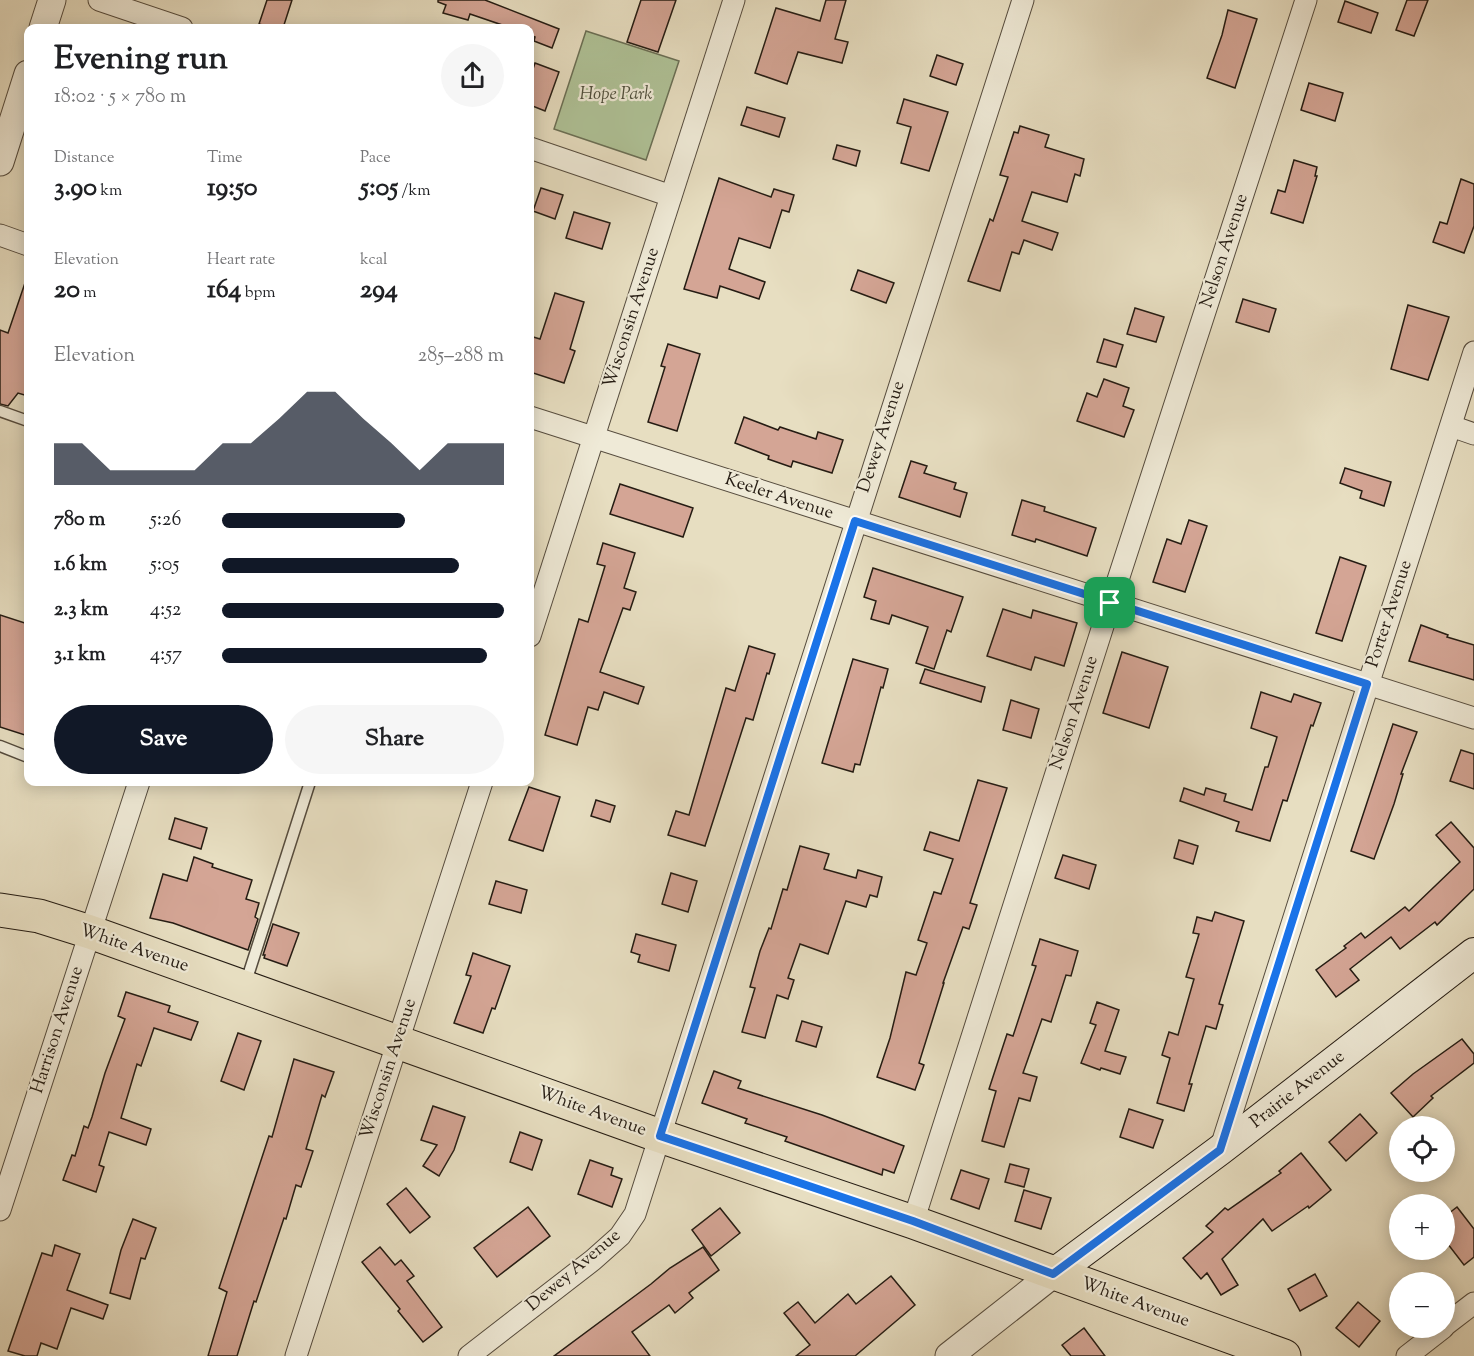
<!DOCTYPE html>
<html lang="en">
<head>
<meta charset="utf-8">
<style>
  body { margin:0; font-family:"Sorts Mill Goudy",serif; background:#f6f6f6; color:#202124; height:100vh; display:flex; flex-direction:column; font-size:22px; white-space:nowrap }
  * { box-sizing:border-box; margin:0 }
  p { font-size:20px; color:#757577 }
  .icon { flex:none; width:33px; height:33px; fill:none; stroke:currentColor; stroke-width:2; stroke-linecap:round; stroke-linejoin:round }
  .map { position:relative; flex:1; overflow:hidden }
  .panel { position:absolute; left:24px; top:24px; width:510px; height:762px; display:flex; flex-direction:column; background:#fff; border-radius:12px; box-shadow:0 3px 15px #0003 }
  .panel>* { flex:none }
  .buttons { position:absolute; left:1389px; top:1116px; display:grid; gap:12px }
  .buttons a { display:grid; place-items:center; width:66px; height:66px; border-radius:50%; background:#fff; box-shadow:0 3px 15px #0003; font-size:30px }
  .pin { position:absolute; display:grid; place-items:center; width:51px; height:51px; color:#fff; margin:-26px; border-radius:12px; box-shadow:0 3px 9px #0006 }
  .round { display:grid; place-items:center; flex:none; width:63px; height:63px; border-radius:32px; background:#f6f6f6 }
  .overview { display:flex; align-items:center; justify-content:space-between; height:102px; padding:0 30px }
  h1 { font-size:33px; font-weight:700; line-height:45px }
  .metrics { display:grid; grid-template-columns:repeat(3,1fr); gap:9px; height:102px; padding:6px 30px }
  .metrics div { display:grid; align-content:center }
  .metrics b { font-size:26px; font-weight:700 }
  .metrics small { font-size:16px; font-weight:400 }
  .metrics p { font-size:16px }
  .chart { height:168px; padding:12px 30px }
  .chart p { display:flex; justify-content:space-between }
  .chart svg { width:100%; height:108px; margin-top:6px; fill:#111827; opacity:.7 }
  .button { display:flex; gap:12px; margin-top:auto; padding:12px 30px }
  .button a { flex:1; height:69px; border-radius:36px; background:#111827; color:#fff; font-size:24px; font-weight:700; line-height:69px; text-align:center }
  .button a+a { background:#f6f6f6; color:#202124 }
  ul { padding:0 30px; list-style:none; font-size:20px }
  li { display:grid; grid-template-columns:96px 72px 1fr; align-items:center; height:45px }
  li i { height:15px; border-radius:8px; background:#111827 }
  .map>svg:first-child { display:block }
  .green { fill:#afc297; stroke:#6a6f55; stroke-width:1.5 }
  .building { fill:#d4a595; stroke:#251c13; stroke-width:1.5 }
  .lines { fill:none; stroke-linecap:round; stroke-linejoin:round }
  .service-casing { stroke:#564c3e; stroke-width:13 }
  .minor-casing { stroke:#564c3e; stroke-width:23 }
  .tertiary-casing { stroke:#564c3e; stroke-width:29 }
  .secondary-casing { stroke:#251c13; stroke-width:32 }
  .primary-casing { stroke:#251c13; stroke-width:35 }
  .service { stroke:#efead7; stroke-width:10 }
  .minor { stroke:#efead7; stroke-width:21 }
  .tertiary { stroke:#efead7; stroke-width:27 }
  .secondary { stroke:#efead7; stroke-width:30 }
  .primary { stroke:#e7dec1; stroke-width:33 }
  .route-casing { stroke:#fff; stroke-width:12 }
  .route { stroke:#1a73e8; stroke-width:8 }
  .labels { text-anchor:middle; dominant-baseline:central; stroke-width:4.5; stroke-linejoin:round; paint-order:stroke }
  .park-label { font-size:18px; font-style:italic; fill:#4e4e3b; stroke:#efead7 }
  .street-label { font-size:18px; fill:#251c13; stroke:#efead7 }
</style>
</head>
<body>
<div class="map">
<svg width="1474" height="1356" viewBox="0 0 1474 1356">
  <rect width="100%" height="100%" fill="#e7dec1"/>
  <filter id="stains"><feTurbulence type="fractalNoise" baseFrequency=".00333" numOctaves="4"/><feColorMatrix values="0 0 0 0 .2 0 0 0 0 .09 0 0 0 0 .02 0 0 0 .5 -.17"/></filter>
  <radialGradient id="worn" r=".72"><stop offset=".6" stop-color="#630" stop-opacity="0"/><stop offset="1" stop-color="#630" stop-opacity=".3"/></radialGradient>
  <path class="green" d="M586 31 679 61 646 160 554 129Z"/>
  <g class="building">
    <path d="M267 0H292L283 28H273L259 24Z"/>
    <path d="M438 0H485L559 29 552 48 534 41 535 37 530 35V28H511L470 14 468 20 443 13 446 5 438 2Z"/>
    <path d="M641 0H676L658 52 627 42Z"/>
    <path d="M826 0H846L835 39 848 42 842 63 798 52 787 84 755 73 776 8 820 21Z"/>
    <path d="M1407 0H1428L1414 36 1396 30Z"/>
    <path d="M1345 1 1378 13 1371 33 1338 22Z"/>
    <path d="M1228 10 1257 19 1235 88 1207 78 1222 35Z"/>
    <path d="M937 55 963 64 956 85 930 76Z"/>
    <path d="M535 63 559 72 545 111 530 105V78Z"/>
    <path d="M1309 83 1343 93 1335 121 1301 110Z"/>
    <path d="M904 99 948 112 929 171 901 163 911 127 897 123Z"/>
    <path d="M747 107 785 118 779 137 741 125Z"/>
    <path d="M1020 126 1049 135 1045 147 1084 159 1080 176 1075 174 1067 202 1032 192 1022 221 1058 233 1052 250 1024 240 1019 254 1012 252 1000 291 968 281 990 219 993 221 1008 177 1000 175 1014 132 1018 133Z"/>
    <path d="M837 145 860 151 856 166 833 159Z"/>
    <path d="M1294 160 1317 167 1315 176H1317L1303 223 1271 213 1278 190 1285 192Z"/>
    <path d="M719 178 771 197 774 189 794 195 789 212 782 210 770 248 739 238 729 269 765 282 759 299 720 286 717 298 684 289Z"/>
    <path d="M1461 179 1474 184V226L1464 253 1433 242 1440 222 1447 224Z"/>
    <path d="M541 188 563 195 555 219 533 211Z"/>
    <path d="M574 212 610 223 602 249 566 238Z"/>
    <path d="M858 270 894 283 886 303 851 290Z"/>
    <path d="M26 280H28V396L18 393 8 406 0 404V330L8 333Z"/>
    <path d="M555 293 584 302 570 349 575 351 564 383 530 372V336L540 339Z"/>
    <path d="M1243 299 1276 309 1269 332 1236 322Z"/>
    <path d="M1408 305 1449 317 1428 380 1391 369Z"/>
    <path d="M1135 308 1164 317 1156 342 1127 334Z"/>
    <path d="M1104 339 1123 345 1116 367 1097 362Z"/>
    <path d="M668 344 700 354 677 431 648 422 665 367 661 366Z"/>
    <path d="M1104 379 1129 388 1123 406 1134 410 1124 437 1077 421 1087 393 1097 397Z"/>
    <path d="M744 417 778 430 780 427 816 439 818 432 843 440 832 473 793 461 791 467 768 459 769 456 735 443Z"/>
    <path d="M911 461 927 466 924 473 956 483 954 489 967 493 960 517 899 497Z"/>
    <path d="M1345 468 1391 482 1384 506 1360 498 1362 491 1340 483Z"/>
    <path d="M620 484 693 508 683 537 610 514Z"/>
    <path d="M1022 500 1045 507 1044 511 1096 528 1087 556 1036 539 1035 542 1012 535Z"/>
    <path d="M1189 520 1207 526 1185 592 1153 582 1167 539 1181 544Z"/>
    <path d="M603 543 635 553 624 588 636 592 630 610 623 608 600 672 644 687 638 704 604 692 598 710 588 707 577 745 545 735 579 619 588 622 605 566 597 564Z"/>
    <path d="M1340 557 1366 566 1342 641 1316 633Z"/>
    <path d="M873 568 963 597 951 632 947 630 934 669 916 663 928 627 892 615 889 624 871 619 876 601 864 597Z"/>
    <path d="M1003 609 1031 618 1033 610 1077 623 1064 666 1035 657 1031 670 987 656Z"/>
    <path d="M0 615 28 624V736L0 727Z"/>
    <path d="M1421 625 1448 635 1447 637 1474 645V680L1409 661Z"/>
    <path d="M749 646 775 654 769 674 767 673 753 720 746 718 705 846 668 835 676 811 689 815 726 688 735 691Z"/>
    <path d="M1122 652 1168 667 1149 728 1103 713Z"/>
    <path d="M853 659 888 669 883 688 881 687 860 765 855 764 853 772 822 763Z"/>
    <path d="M925 669 985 687 981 702 920 683Z"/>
    <path d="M1261 692 1291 702 1294 694 1321 703 1313 726 1311 725 1287 801 1283 800 1270 841 1236 831 1239 822 1180 801 1184 788 1204 795 1206 788 1226 794 1224 801 1252 810 1265 767H1268L1277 737 1251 728Z"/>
    <path d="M1011 700 1039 709 1031 738 1003 730Z"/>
    <path d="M1393 724 1417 732 1401 774H1403L1394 804 1374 859 1351 851Z"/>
    <path d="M1461 750 1474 754V789L1450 781Z"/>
    <path d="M978 780 1007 788 970 903 977 905 969 929 963 927 943 983H944L919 1063 924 1065 915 1090 877 1077 890 1038 906 972 916 975 927 943 918 940 934 892 941 894 953 859 924 850 930 832 959 841Z"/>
    <path d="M529 787 560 797 543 851 509 840Z"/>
    <path d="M596 800 615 806 610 822 591 816Z"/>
    <path d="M175 818 207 828 201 849 169 839Z"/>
    <path d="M1451 822 1474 848V889L1437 925 1435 922 1400 949 1391 937 1350 969 1359 980 1336 997 1316 970 1346 948 1344 946 1361 933 1365 938 1405 907 1409 911 1460 862 1436 835Z"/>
    <path d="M1179 840 1198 846 1193 864 1174 858Z"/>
    <path d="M800 846 829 854 824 869 856 878 858 870 882 877 877 897 870 895 866 907 846 901 828 954 800 944 788 978 794 980 788 999 777 995 765 1038 742 1032 755 988 750 987 760 951 769 928 771 929 783 889 787 890Z"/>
    <path d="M1063 855 1096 865 1089 889 1055 878Z"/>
    <path d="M194 857 213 864 212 867 252 880 246 899 259 903 255 917 258 919 248 950 173 923 150 918 163 874 187 881Z"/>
    <path d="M671 873 697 881 688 912 662 904Z"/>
    <path d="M496 881 527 890 521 913 489 904Z"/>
    <path d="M1215 912 1244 921 1219 1004 1223 1005 1216 1029 1206 1026 1189 1084H1192L1184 1111 1157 1103 1170 1058 1162 1055 1169 1032 1178 1035 1194 979 1186 977 1199 934 1193 933 1197 917 1212 921Z"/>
    <path d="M273 924 299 933 287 966 264 958 265 955H263Z"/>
    <path d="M636 934 676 945 669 971 638 962 640 955 631 952Z"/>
    <path d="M1040 939 1078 951 1071 976 1066 975 1051 1022 1042 1019 1023 1073 1037 1077 1030 1101 1019 1098 1004 1147 982 1141 996 1091 989 1089 1007 1034 1013 1036 1036 966 1032 965Z"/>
    <path d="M473 953 510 966 495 1009 492 1008 483 1033 454 1023 471 976 466 975Z"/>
    <path d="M126 992 170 1006 168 1012 198 1022 191 1040 154 1028 141 1066 137 1064 121 1118 151 1129 146 1145 109 1132 99 1165 104 1167 96 1192 63 1180 72 1155 75 1156 84 1126 88 1128 92 1117 105 1073 125 1019 118 1016Z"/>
    <path d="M1097 1002 1119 1010 1105 1051 1126 1057 1120 1074 1101 1068 1100 1070 1081 1063 1096 1025 1090 1023Z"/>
    <path d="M802 1021 822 1027 816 1047 796 1041Z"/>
    <path d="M238 1033 261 1041 244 1090 221 1081Z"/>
    <path d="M1462 1039 1474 1054V1063L1431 1096 1433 1098 1413 1117 1391 1093 1413 1074Z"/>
    <path d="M294 1059 334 1072 325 1097 322 1095 306 1149 313 1151 301 1187 296 1185 286 1219 284 1218 256 1302 254 1301 237 1356H208L227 1292 219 1288 269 1136 272 1137Z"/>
    <path d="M714 1071 741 1081 738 1088 822 1115 904 1146 894 1173 883 1169 882 1175 785 1141 787 1137 745 1123 747 1119 702 1103Z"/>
    <path d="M433 1106 465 1117 454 1150 439 1176 423 1166 437 1145 421 1140Z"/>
    <path d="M1129 1109 1163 1120 1153 1148 1120 1137Z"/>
    <path d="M1360 1114 1377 1133 1346 1161 1329 1142Z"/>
    <path d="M520 1132 542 1140 532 1170 510 1162Z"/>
    <path d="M1301 1153 1331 1190 1309 1208 1308 1206 1272 1231 1263 1219 1222 1259 1238 1285 1221 1295 1207 1273 1201 1279 1183 1258 1213 1232 1206 1226 1225 1208 1228 1210 1281 1173 1279 1171Z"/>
    <path d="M590 1160 613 1168 611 1175 622 1179 612 1207 578 1194Z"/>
    <path d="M1010 1164 1029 1169 1024 1187 1005 1182Z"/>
    <path d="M961 1170 989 1179 979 1209 951 1199Z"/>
    <path d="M406 1188 430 1217 410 1233 387 1204Z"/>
    <path d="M1024 1190 1051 1198 1041 1229 1015 1221Z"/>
    <path d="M528 1207 550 1236 497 1277 474 1248Z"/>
    <path d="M1457 1207 1474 1229V1257L1464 1265 1444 1239V1217Z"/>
    <path d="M720 1208 740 1233 711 1256 692 1230Z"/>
    <path d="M133 1219 156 1228 145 1259 141 1258 130 1299 110 1293 121 1250Z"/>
    <path d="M55 1245 80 1254 67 1290 108 1305 103 1319 71 1308 57 1349 41 1343 37 1356H25L8 1351 42 1253 52 1256Z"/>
    <path d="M380 1247 395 1265 401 1260 414 1276 407 1281 442 1327 423 1342 398 1311 400 1309 362 1262Z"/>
    <path d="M703 1247 719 1270 689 1293 693 1298 675 1313 669 1305 632 1332 650 1356H554L651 1284 670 1268Z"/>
    <path d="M1315 1274 1327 1296 1300 1311 1288 1289Z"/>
    <path d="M891 1276 915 1305 855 1356H796L810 1345 784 1313 798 1302 815 1323 848 1294 856 1304Z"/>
    <path d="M1358 1302 1380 1321 1359 1347 1336 1328Z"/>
    <path d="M1084 1328 1105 1356H1071L1062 1345Z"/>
  </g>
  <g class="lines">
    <g class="service-casing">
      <g id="service">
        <path d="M0 411 28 421"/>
        <path d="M0 746 28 757"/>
        <path d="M245 985 310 782"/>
      </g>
    </g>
    <g class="minor-casing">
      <g id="minor">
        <path d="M99 0 182 28"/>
        <path d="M530 148 671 196"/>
        <path d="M0 235 28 245"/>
        <path d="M530 417 1474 718"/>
        <path d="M1451 426 1474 434"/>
        <path d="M530 636 734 0"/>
        <path d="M1220 1150 1474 352"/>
        <path d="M0 1210 139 782"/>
        <path d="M913 1222 1103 626 1306 0"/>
        <path d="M1444 1326 1474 1303"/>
        <path d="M296 1356 482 782"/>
        <path d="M469 1356 593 1260 620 1236 635 1214 1023 0"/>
        <path d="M1407 1356 1443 1328"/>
      </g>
    </g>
    <g class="tertiary-casing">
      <g id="tertiary">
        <path d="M43 28 52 0"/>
        <path d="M0 162 28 74"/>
        <path d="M949 1356 1053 1274"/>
      </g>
    </g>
    <g class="secondary-casing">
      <path id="secondary" d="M1053 1274 1220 1150 1474 953"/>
    </g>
    <g class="primary-casing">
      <path id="primary" d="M0 910 39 916 90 932 660 1136 913 1222 1284 1356"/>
    </g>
    <use href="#service" class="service"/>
    <use href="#minor" class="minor"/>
    <use href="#tertiary" class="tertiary"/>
    <use href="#secondary" class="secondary"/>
    <use href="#primary" class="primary"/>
  </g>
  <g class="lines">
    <g class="route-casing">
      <path id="route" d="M855 521 1367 684 1220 1150 1053 1274 913 1221 660 1136Z"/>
    </g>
    <use href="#route" class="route"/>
  </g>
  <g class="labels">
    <g class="park-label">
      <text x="616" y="95">Hope Park</text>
    </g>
    <g class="street-label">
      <text transform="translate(1225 251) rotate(-72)">Nelson Avenue</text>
      <text transform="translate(632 318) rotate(-72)">Wisconsin Avenue</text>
      <text transform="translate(882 437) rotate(-72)">Dewey Avenue</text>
      <text transform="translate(779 497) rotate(18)">Keeler Avenue</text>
      <text transform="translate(1390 614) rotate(-72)">Porter Avenue</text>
      <text transform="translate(1075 713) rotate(-72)">Nelson Avenue</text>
      <text transform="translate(134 949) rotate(19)">White Avenue</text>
      <text transform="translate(58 1030) rotate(-72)">Harrison Avenue</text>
      <text transform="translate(389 1069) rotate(-72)">Wisconsin Avenue</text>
      <text transform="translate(1298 1090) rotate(-38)">Prairie Avenue</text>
      <text transform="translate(592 1112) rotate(20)">White Avenue</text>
      <text transform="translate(574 1271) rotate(-40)">Dewey Avenue</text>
      <text transform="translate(1135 1303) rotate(20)">White Avenue</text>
    </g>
  </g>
  <rect width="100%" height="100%" filter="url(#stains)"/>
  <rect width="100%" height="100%" fill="url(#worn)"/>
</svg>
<div class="buttons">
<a><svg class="icon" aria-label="locate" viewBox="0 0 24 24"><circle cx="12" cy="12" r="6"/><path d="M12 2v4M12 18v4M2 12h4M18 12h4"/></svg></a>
<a>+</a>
<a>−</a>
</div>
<div class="pin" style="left:1110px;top:603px;background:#1e9e55"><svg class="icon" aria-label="arrive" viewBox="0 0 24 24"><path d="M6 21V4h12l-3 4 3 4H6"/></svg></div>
<section class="panel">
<div class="overview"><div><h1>Evening run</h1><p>18:02 · 5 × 780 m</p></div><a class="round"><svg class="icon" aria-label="share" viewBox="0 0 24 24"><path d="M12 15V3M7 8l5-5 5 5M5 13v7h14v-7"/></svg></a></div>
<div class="metrics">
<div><p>Distance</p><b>3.90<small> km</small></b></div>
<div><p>Time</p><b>19:50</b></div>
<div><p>Pace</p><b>5:05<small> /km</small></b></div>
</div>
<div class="metrics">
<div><p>Elevation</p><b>20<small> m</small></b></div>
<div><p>Heart rate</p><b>164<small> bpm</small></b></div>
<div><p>kcal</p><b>294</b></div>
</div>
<div class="chart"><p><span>Elevation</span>285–288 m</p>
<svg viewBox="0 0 160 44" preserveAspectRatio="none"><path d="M0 44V27L10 27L20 38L30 38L40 38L50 38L60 27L70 27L80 17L90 6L100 6L110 17L120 27L130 38L140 27L150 27L160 27V44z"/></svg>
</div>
<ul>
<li><b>780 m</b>5:26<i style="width:65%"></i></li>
<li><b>1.6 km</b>5:05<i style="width:84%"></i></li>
<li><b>2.3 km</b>4:52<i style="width:100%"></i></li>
<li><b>3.1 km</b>4:57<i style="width:94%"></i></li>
</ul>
<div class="button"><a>Save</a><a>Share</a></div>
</section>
</div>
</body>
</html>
